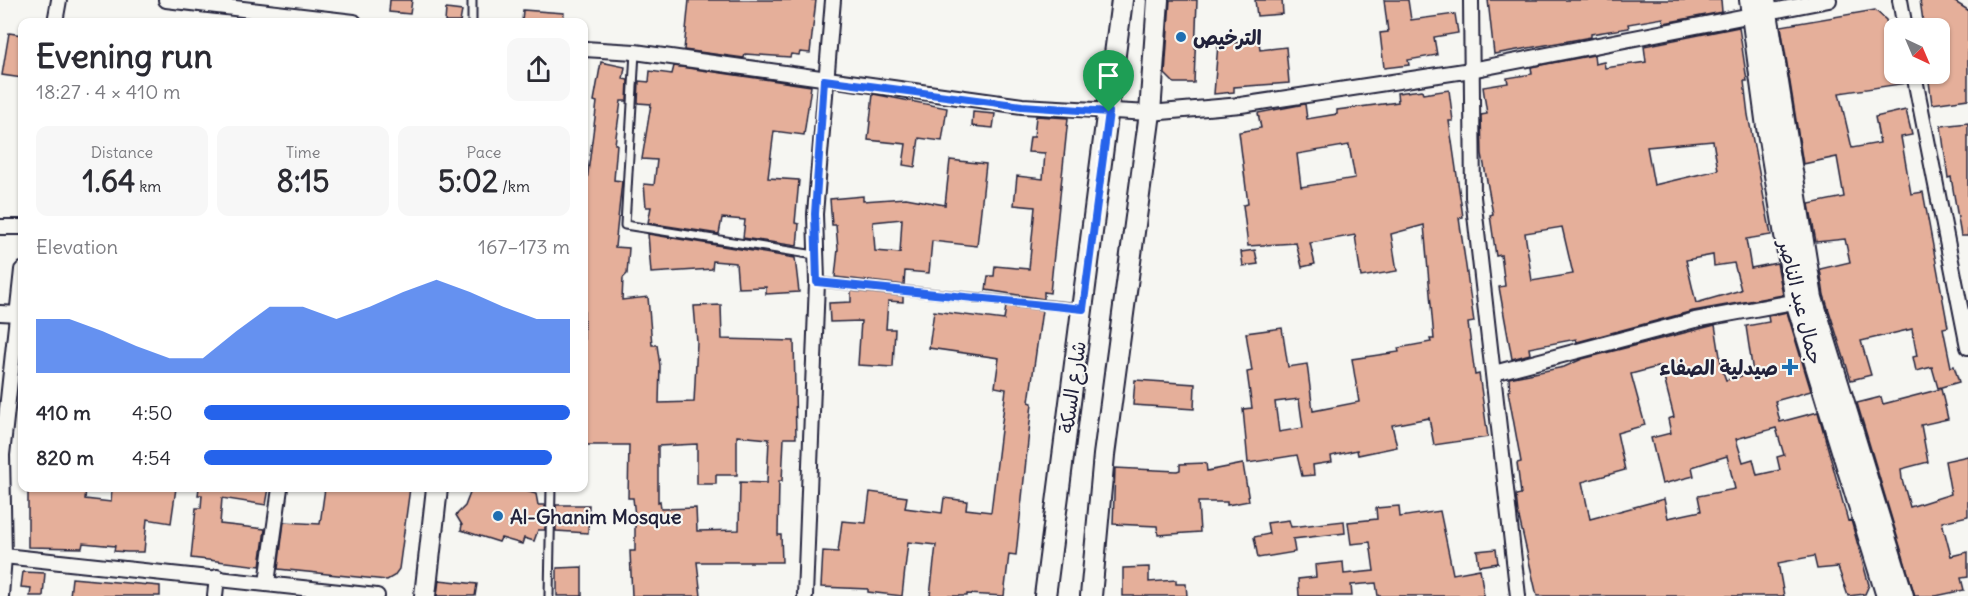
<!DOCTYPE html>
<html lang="en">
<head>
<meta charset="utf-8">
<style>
  body { margin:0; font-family:Delius,"Playpen Sans Arabic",sans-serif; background:#f7f7f7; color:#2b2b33; height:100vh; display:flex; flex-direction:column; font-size:22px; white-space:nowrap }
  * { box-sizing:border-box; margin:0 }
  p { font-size:20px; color:#7c7c81 }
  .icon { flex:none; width:33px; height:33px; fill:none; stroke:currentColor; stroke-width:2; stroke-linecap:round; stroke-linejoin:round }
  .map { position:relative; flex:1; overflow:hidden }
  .side { position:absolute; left:18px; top:18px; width:570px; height:474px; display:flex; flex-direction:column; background:#fff; border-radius:12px; box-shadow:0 2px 4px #0004 }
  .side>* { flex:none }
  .needle { width:39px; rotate:136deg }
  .fabs { position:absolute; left:1884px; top:18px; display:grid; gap:12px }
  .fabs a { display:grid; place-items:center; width:66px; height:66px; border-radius:12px; background:#fff; box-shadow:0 2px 4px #0004; font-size:30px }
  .pin { position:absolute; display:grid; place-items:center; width:51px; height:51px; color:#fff; margin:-62px -26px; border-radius:50% 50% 50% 0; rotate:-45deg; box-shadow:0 0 6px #0007 }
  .pin .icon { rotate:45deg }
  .round { display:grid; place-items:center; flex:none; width:63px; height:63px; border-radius:12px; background:#f7f7f7 }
  .headline { display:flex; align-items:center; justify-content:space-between; height:102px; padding:0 18px }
  h1 { font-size:33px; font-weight:800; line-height:45px }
  .metrics { display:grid; grid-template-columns:repeat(3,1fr); gap:9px; height:102px; padding:6px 18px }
  .metrics div { display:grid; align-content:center; border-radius:12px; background:#f7f7f7; text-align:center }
  .metrics b { font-size:30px; font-weight:800 }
  .metrics small { font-size:16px; font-weight:400 }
  .metrics p { font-size:16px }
  .chart { height:168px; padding:12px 18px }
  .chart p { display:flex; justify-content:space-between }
  .chart svg { width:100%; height:108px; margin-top:6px; fill:#2563eb; opacity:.7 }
  ul { padding:0 18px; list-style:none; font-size:20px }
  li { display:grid; grid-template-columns:96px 72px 1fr; align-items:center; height:45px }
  li i { height:15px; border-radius:8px; background:#2563eb }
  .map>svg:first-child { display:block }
  .building { fill:#e5af9a; stroke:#22223b; stroke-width:1.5; fill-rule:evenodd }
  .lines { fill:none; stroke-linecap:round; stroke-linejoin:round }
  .lane-casing { stroke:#22223b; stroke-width:11 }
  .street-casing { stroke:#22223b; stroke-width:18 }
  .secondary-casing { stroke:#22223b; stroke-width:24 }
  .lane { stroke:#f6f6f2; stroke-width:7 }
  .street { stroke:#f6f6f2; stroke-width:14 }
  .secondary { stroke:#f6f6f2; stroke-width:20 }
  .route-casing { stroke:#fff; stroke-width:12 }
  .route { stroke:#2563eb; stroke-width:8 }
  .poi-dot { fill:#1f6fb2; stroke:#f6f6f2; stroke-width:2 }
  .labels { text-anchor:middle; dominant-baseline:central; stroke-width:4.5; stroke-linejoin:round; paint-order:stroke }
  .poi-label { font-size:20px; font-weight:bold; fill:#22223b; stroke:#f6f6f2; text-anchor:start }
  .street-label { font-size:20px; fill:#22223b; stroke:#f6f6f2 }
</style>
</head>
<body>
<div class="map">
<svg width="1968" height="596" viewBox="0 0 1968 596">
  <rect width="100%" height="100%" fill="#f6f6f2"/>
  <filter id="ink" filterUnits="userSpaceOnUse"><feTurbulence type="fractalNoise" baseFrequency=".0167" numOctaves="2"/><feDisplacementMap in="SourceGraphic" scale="12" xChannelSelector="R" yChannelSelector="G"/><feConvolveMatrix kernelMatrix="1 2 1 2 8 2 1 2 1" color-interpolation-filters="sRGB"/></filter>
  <g filter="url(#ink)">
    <g class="building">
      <path d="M390 0H412L410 14 389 12Z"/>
      <path d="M689 0H816L810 53 800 52 799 55 791 54 790 57 745 54 744 58 684 50Z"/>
      <path d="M1170 0H1197L1194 83H1174L1165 74Z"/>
      <path d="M1255 0H1282L1283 14 1257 16Z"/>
      <path d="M1384 0H1408L1411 20 1455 14 1458 33 1434 37 1437 55 1408 60 1409 65 1384 68 1380 33 1388 32Z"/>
      <path d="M1488 0H1721L1722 12 1664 23 1663 18 1628 24 1629 28 1591 34V37L1494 54Z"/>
      <path d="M1920 0H1952L1968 10V99L1932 104 1928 74H1940V28H1924Z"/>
      <path d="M446 9 462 11 460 22H445Z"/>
      <path d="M523 10 564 13 563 22H522Z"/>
      <path d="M1875 10 1886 20 1891 44 1894 43V74H1905L1907 83 1839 93 1852 148 1880 143 1875 117 1906 110 1912 135 1901 137 1911 194 1923 192 1948 327 1943 328 1951 367 1954 366 1959 382 1938 388 1932 367 1916 371 1913 357 1917 356 1912 329 1861 341 1871 375 1851 380 1824 295 1820 269 1850 262 1845 239 1816 242 1809 204 1844 197 1837 157 1803 164 1781 26Z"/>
      <path d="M1739 27 1747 81H1744L1748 115 1771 235 1746 239 1751 268 1777 263 1783 295 1693 311 1577 342 1576 339 1529 348 1530 354 1512 359 1499 287 1505 286 1501 255 1496 256 1490 215 1493 214 1482 154 1481 115 1487 114 1483 87 1508 83 1507 78 1532 74 1531 67 1594 55 1595 64 1604 62 1605 68 1646 62 1644 46ZM1713 141 1718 170 1654 185 1647 147ZM1562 227 1573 274 1532 281 1525 233ZM1713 255 1714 266 1734 263 1741 290 1696 303 1686 260Z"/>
      <path d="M9 33 22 35V78L2 75Z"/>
      <path d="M1259 41 1260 50 1286 47 1289 83 1234 87V92L1214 94 1218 44Z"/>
      <path d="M601 62 625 67 623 79 628 80 627 101H621L615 144H617L614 180 622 181 615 247 629 248 627 274 623 278 622 300 648 297 652 345H657L660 366 659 403 694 402 697 342 694 306 721 305 722 339 794 341 796 438H784L782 481H779L778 535H781L782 562H697L701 596H632L630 551H635V516L633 498H628L629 445H584V204L597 102 594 101ZM737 436 769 439 767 483 740 482 739 530 697 531 696 508 661 509 660 501 658 502V446L697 444V484H716V475H737Z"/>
      <path d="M674 66 811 86 804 135 774 131 768 178 799 180 795 223 799 224 797 246 743 238 745 220 722 218 719 234 648 223 651 207H646L644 184 654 185 657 160 642 159 651 104 638 103 639 81 649 82 650 71 672 74Z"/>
      <path d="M1422 90 1423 94 1449 90 1453 121H1449L1463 217 1459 218 1474 322 1468 323 1475 375 1479 374 1488 437 1434 445 1429 418 1392 425 1397 447 1358 455 1357 450 1331 456 1332 462 1313 465 1314 475 1302 476 1297 455 1248 463 1243 409 1252 408 1247 372 1252 371 1246 333 1282 328 1288 367 1307 364 1313 411 1359 402 1352 359 1399 352 1398 348 1431 342 1430 339H1434L1424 225 1391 234 1397 271 1361 277 1355 235 1310 243 1315 264 1302 267 1296 243 1248 246 1243 205 1248 204 1239 132 1261 128 1258 113 1305 104 1307 119 1337 114V110L1398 102 1397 93ZM1349 145 1355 178 1301 187 1297 154ZM1299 399 1303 428 1279 432 1275 402Z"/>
      <path d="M873 94 947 108 942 141 919 138 915 167 903 165 906 144 868 140Z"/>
      <path d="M973 112 995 114 993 128 972 126Z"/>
      <path d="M1036 116 1068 118 1050 293 1044 292V299L986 290 988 276H994L995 266 1029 269 1035 207 1014 205 1017 176 1043 179 1045 153 1028 152 1030 137H1034Z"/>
      <path d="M1968 123V236H1961L1951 177 1948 178 1941 126Z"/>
      <path d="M950 160 986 164 977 246 932 241 929 273 905 271 904 285 835 277 838 249 836 225H832L830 199 863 196V201L906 198 945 205ZM902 219 900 253 875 251 873 222Z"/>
      <path d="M648 234 795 258 799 292 766 294V287L738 288 736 263 713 261 712 269 651 273Z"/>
      <path d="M1255 250 1258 264 1243 266 1241 252Z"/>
      <path d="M851 291 903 296V302L888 301 886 329H895L893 367 858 365 861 321 830 322 829 303 851 302Z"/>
      <path d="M1006 306 1042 310 1029 402 1032 403 1016 555 1009 554 1004 596 967 594V596H930L936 545 908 542 902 596 868 592V589L821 587 823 551 838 552 842 521 866 523 870 492 907 497 905 508 942 513 944 498 967 501 966 509 991 512 1006 389 995 387 999 358 929 348 934 311 1004 320Z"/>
      <path d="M1787 312 1811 391 1775 401 1780 422 1818 412 1848 521 1851 520 1867 578 1869 585 1865 594 1848 596 1838 567 1817 569 1814 556 1778 563 1784 596H1537L1518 513 1516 495 1521 494 1517 463 1521 462 1508 391 1510 390 1509 378 1564 367 1582 359 1715 325 1722 369 1726 380 1753 373 1746 326 1769 322 1768 316ZM1661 366 1674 417 1668 419 1671 433 1651 438 1662 484 1694 476 1692 467 1727 456 1735 489 1698 496 1701 511 1668 518 1664 499 1590 519 1582 482 1625 470 1617 433 1645 425 1631 374ZM1776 428 1784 455 1777 457 1780 470 1757 475 1753 459 1743 462 1736 439Z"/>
      <path d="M1135 380 1195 384 1194 409 1133 405Z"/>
      <path d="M1941 389 1948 419 1921 425 1928 462 1901 469 1902 479 1910 507 1951 494 1945 461 1968 456V516L1942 522 1951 556 1968 552V577L1961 578 1964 590 1936 596H1915L1857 403 1881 397 1883 404Z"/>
      <path d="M1206 463 1207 471 1243 464 1249 501 1227 505V502H1198L1200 532 1158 535 1157 526 1113 524 1115 468 1177 471 1180 470V464Z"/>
      <path d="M28 488H86L85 499 111 502 112 488H176L171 523 147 519 144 552H127L114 551 115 546 83 543 82 548 28 547Z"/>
      <path d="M199 488H269L266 505 222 498 220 524 265 529 260 566 191 558 196 508H201L202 495H198Z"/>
      <path d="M325 488H410L399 569 394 576 387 580 278 569 284 522 320 524Z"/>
      <path d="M472 488 483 491 490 488H516L536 494 538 505H545V530H538L534 541 524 538 522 544 501 538 499 542 461 530 462 525 456 515 465 506Z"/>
      <path d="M556 505H589L588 533 556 531Z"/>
      <path d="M1399 506 1400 517 1440 511 1453 574 1480 569 1484 596H1378L1376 583 1351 585 1352 596H1299L1298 579 1316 577 1315 565 1343 562 1344 574 1374 571 1370 542 1351 544 1348 522 1377 519 1376 508Z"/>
      <path d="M1289 520 1291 527 1344 521 1345 533 1293 539 1295 552 1258 558 1254 537 1269 534 1267 523Z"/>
      <path d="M1496 549 1498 563 1479 566 1477 551Z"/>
      <path d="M582 567V596H557V568Z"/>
      <path d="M1149 567V582L1176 580V584H1186L1187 596H1123V568Z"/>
      <path d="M23 572 45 573 43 596H30L31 588 21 587Z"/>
      <path d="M72 578 160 586V596H70Z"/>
      <path d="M439 580 477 584 475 596H437Z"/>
    </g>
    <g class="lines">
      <g class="lane-casing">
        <g id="lane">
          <path d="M472 22V0"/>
          <path d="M635 52 625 225 815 255"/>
          <path d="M817 282 1081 308"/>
          <path d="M549 596 551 488"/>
        </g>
      </g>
      <g class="street-casing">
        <g id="street">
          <path d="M166 0 354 22"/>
          <path d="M1471 0 1473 197 1518 596"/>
          <path d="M1900 0 1905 28"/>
          <path d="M55 22 59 0"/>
          <path d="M584 49 635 52 1022 106 1150 113 1241 105 1471 70 1829 0"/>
          <path d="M1914 74 1968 347"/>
          <path d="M0 227H22"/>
          <path d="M0 313 19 314"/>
          <path d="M1494 373 1695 320 1804 300"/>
          <path d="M4 556 377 596"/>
          <path d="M267 583 280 488"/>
          <path d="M1 596 4 556 2 455 22 270"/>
          <path d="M215 596 217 577"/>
          <path d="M805 596 817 282 815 214 833 0"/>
        </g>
      </g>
      <g class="secondary-casing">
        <g id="secondary">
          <path d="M1750 0 1767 127 1796 301 1887 596"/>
          <path d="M1765 0 1812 298 1903 596"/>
          <path d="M425 596 437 488"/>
          <path d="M1045 596 1122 0"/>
          <path d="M1091 596 1104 455 1150 113 1158 0"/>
        </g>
      </g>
      <use href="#lane" class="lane"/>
      <use href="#street" class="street"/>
      <use href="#secondary" class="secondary"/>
    </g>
  </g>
  <g class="lines" filter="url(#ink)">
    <g class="route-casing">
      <path id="route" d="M824 80 1022 106 1109 112 1083 309 817 282 815 214Z"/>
    </g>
    <use href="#route" class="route"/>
  </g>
  <g class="poi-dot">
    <circle cx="1181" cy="37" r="6"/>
    <path d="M1787 358h6v6h6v6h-6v6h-6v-6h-6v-6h6z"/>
    <circle cx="498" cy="516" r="6"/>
  </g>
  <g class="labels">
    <g class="poi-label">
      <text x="1193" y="37">الترخيص</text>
      <text x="1778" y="367" text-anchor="end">صيدلية الصفاء</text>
      <text x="510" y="516">Al-Ghanim Mosque</text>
    </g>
    <g class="street-label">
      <text transform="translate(1801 302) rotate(76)">جمال عبد الناصر</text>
      <text transform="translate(1072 387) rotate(-82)">شارع السكة</text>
    </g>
  </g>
</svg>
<div class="fabs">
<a><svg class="needle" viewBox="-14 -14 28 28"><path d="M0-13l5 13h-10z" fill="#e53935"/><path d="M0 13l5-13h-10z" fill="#7c7c81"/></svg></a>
</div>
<div class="pin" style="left:1109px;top:112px;background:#1e9e55"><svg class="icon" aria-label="arrive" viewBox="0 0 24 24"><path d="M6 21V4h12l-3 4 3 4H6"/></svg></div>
<section class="side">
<div class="headline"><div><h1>Evening run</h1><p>18:27 · 4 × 410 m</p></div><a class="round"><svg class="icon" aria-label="share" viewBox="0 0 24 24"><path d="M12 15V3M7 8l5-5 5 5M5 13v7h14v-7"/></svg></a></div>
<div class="metrics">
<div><p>Distance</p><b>1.64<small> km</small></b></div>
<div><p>Time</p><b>8:15</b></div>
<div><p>Pace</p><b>5:02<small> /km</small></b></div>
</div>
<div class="chart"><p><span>Elevation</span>167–173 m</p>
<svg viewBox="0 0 160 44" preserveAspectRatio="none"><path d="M0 44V22L10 22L20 27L30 33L40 38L50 38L60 27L70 17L80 17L90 22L100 17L110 11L120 6L130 11L140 17L150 22L160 22V44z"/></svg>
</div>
<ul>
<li><b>410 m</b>4:50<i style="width:100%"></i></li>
<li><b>820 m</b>4:54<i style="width:95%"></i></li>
</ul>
</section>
</div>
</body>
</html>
